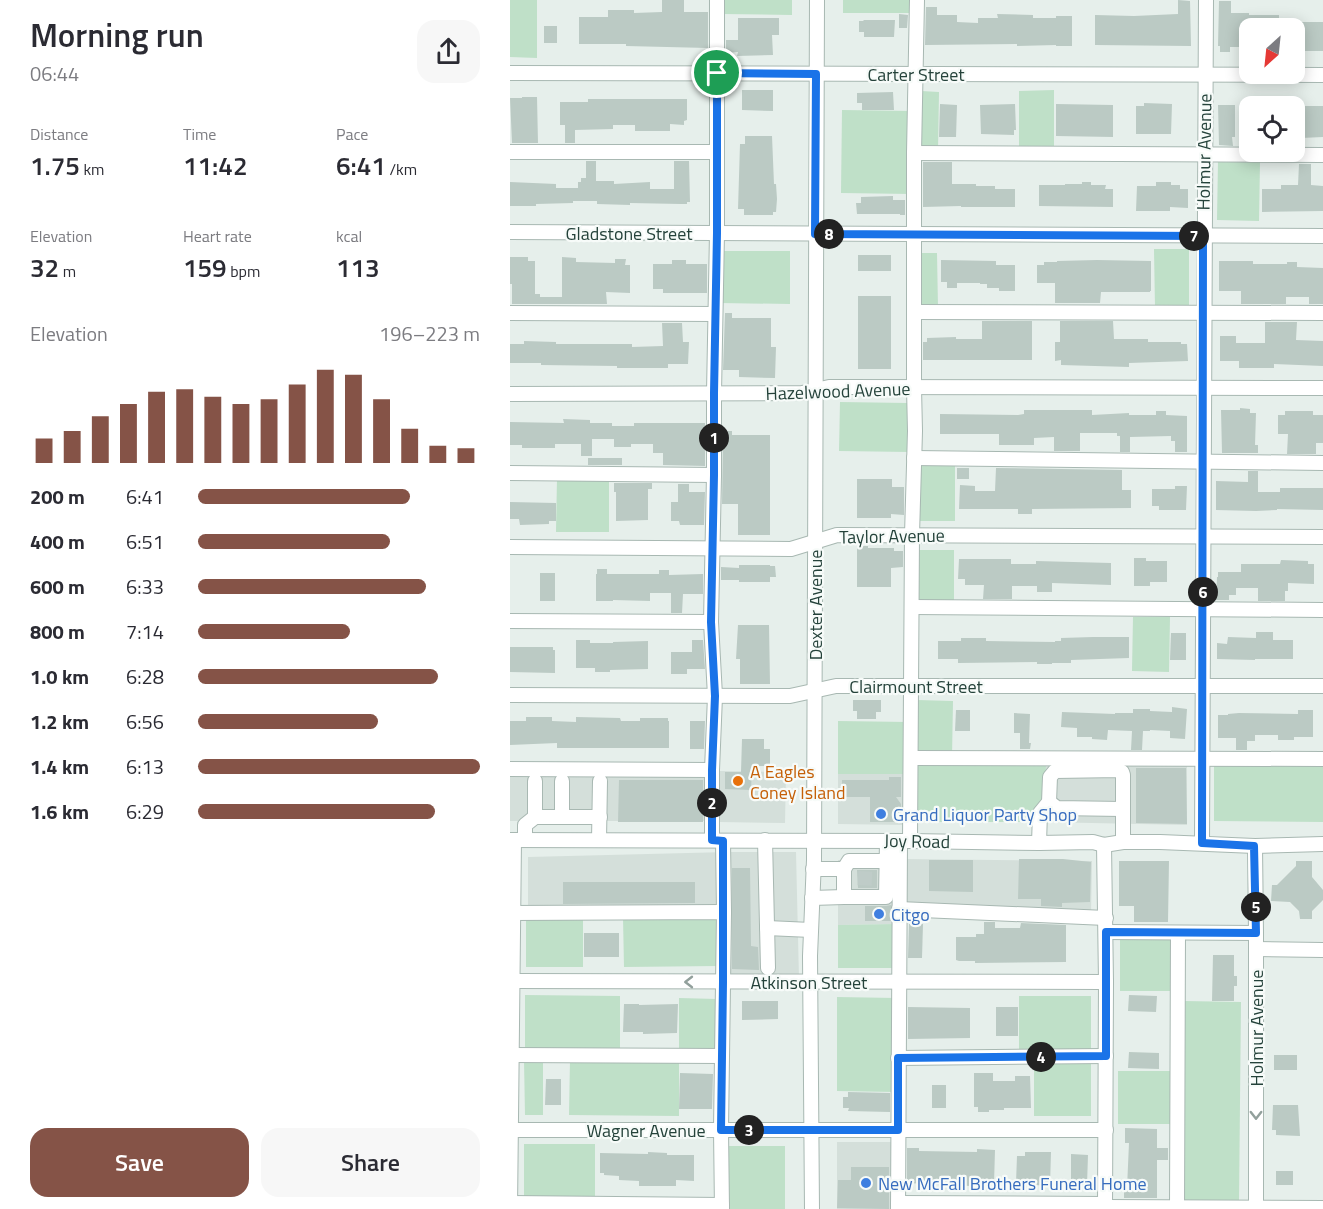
<!DOCTYPE html>
<html lang="en">
<head>
<meta charset="utf-8">
<style>
  body { margin:0; font-family:"Titillium Web",sans-serif; background:#f7f7f7; color:#2b2b33; height:100vh; display:flex; flex-direction:column; font-size:22px; white-space:nowrap }
  * { box-sizing:border-box; margin:0 }
  p { font-size:20px; color:#7c7c81 }
  .icon { flex:none; width:33px; height:33px; fill:none; stroke:currentColor; stroke-width:2; stroke-linecap:round; stroke-linejoin:round }
  .map { position:relative; flex:1; overflow:hidden }
  .panel { display:flex; flex-direction:column; background:#fff; width:510px }
  .panel>* { flex:none }
  .needle { width:39px; rotate:207deg }
  .fabs { position:absolute; left:729px; top:18px; display:grid; gap:12px }
  .fabs a { display:grid; place-items:center; width:66px; height:66px; border-radius:12px; background:#fff; box-shadow:0 3px 15px #0003; font-size:30px }
  .pin { position:absolute; display:grid; place-items:center; width:51px; height:51px; color:#fff; margin:-26px; border:3px solid #fff; border-radius:50%; box-shadow:0 2px 6px #0007 }
  .km { position:absolute; width:30px; height:30px; margin:-15px; border-radius:50%; background:#222; color:#fff; font-size:16px; line-height:30px; text-align:center }
  .round { display:grid; place-items:center; flex:none; width:63px; height:63px; border-radius:18px; background:#f7f7f7 }
  .overview { display:flex; align-items:center; justify-content:space-between; height:102px; padding:0 30px }
  h1 { font-size:33px; font-weight:600; line-height:45px }
  .metrics { display:grid; grid-template-columns:repeat(3,1fr); gap:9px; height:102px; padding:6px 30px }
  .metrics div { display:grid; align-content:center }
  .metrics b { font-size:26px; font-weight:600 }
  .metrics small { font-size:16px; font-weight:400 }
  .metrics p { font-size:16px }
  .chart { height:168px; padding:12px 30px }
  .chart p { display:flex; justify-content:space-between }
  .chart svg { width:100%; height:108px; margin-top:6px; stroke:#855347; stroke-width:6 }
  .button { display:flex; gap:12px; margin-top:auto; padding:12px 30px }
  .button a { flex:1; height:69px; border-radius:18px; background:#855347; color:#fff; font-size:24px; font-weight:600; line-height:69px; text-align:center }
  .button a+a { background:#f7f7f7; color:#2b2b33 }
  ul { padding:0 30px; list-style:none; font-size:20px }
  li { display:grid; grid-template-columns:96px 72px 1fr; align-items:center; height:45px }
  li i { height:15px; border-radius:8px; background:#855347 }
  main { display:flex; flex:1; min-height:0 }
  .map>svg:first-child { display:block }
  .built { fill:#d4dfda }
  .green { fill:#bfe0c8 }
  .building { fill:#bbcac4 }
  .lines { fill:none; stroke-linecap:round; stroke-linejoin:round }
  .minor-tunnel { stroke:#bfccc8; stroke-width:14; stroke-dasharray:14 7; stroke-linecap:butt }
  .minor-casing { stroke:#a8b8b2; stroke-width:16 }
  .minor { stroke:#fff; stroke-width:14 }
  .oneway { stroke:#92a09c }
  .route-casing { stroke:#fff; stroke-width:12 }
  .route { stroke:#1a73e8; stroke-width:8 }
  .food-dot { fill:#e8710a; stroke:#f7fbf9; stroke-width:2 }
  .shop-dot { fill:#3f7fe0; stroke:#f7fbf9; stroke-width:2 }
  .labels { text-anchor:middle; dominant-baseline:central; stroke-width:4.5; stroke-linejoin:round; paint-order:stroke }
  .street-label { font-size:18px; fill:#24423a; stroke:#f7fbf9 }
  .food-label { font-size:18px; fill:#c56008; stroke:#f7fbf9; text-anchor:start }
  .shop-label { font-size:18px; fill:#366cbe; stroke:#f7fbf9; text-anchor:start }
</style>
</head>
<body>
<main>
<section class="panel">
<div class="overview"><div><h1>Morning run</h1><p>06:44</p></div><a class="round"><svg class="icon" aria-label="share" viewBox="0 0 24 24"><path d="M12 15V3M7 8l5-5 5 5M5 13v7h14v-7"/></svg></a></div>
<div class="metrics">
<div><p>Distance</p><b>1.75<small> km</small></b></div>
<div><p>Time</p><b>11:42</b></div>
<div><p>Pace</p><b>6:41<small> /km</small></b></div>
</div>
<div class="metrics">
<div><p>Elevation</p><b>32<small> m</small></b></div>
<div><p>Heart rate</p><b>159<small> bpm</small></b></div>
<div><p>kcal</p><b>113</b></div>
</div>
<div class="chart"><p><span>Elevation</span>196–223 m</p>
<svg viewBox="0 0 160 44" preserveAspectRatio="none"><path d="M5 44V34M15 44V31M25 44V25M35 44V20M45 44V15M55 44V14M65 44V17M75 44V20M85 44V18M95 44V12M105 44V6M115 44V8M125 44V18M135 44V30M145 44V37M155 44V38"/></svg>
</div>
<ul>
<li><b>200 m</b>6:41<i style="width:75%"></i></li>
<li><b>400 m</b>6:51<i style="width:68%"></i></li>
<li><b>600 m</b>6:33<i style="width:81%"></i></li>
<li><b>800 m</b>7:14<i style="width:54%"></i></li>
<li><b>1.0 km</b>6:28<i style="width:85%"></i></li>
<li><b>1.2 km</b>6:56<i style="width:64%"></i></li>
<li><b>1.4 km</b>6:13<i style="width:100%"></i></li>
<li><b>1.6 km</b>6:29<i style="width:84%"></i></li>
</ul>
<div class="button"><a>Save</a><a>Share</a></div>
</section>
<div class="map">
<svg width="813" height="1209" viewBox="0 0 813 1209">
  <rect width="100%" height="100%" fill="#e6efeb"/>
  <g class="built">
    <path d="M536 765 677 766V825L534 822Z"/>
    <path d="M209 771 276 772 275 823 209 822Z"/>
    <rect x="0" y="772" width="199" height="49"/>
    <path d="M328 774H398V825L328 824Z"/>
    <path d="M218 852H286L289 979 217 978 218 910 18 907V857Z"/>
    <path d="M392 859 582 861 581 914 392 906Z"/>
    <path d="M328 860H385V924L328 925Z"/>
    <rect x="327" y="1142" width="57" height="67"/>
  </g>
  <g class="green">
    <path d="M0 0H27V58L0 57Z"/>
    <path d="M212 0H282V15L212 14Z"/>
    <rect x="333" y="0" width="69" height="13"/>
    <path d="M544 90V150H509V91Z"/>
    <path d="M411 91 429 92 428 150H411Z"/>
    <path d="M332 110 402 111 401 194 331 193Z"/>
    <path d="M708 161 750 162 749 221 707 220Z"/>
    <path d="M644 249H679V307H645Z"/>
    <path d="M211 251H280V304L210 303Z"/>
    <path d="M410 253H427L428 308H411Z"/>
    <path d="M330 402 398 403 399 452 329 451Z"/>
    <rect x="409" y="466" width="36" height="55"/>
    <path d="M47 478H99V532H46Z"/>
    <rect x="407" y="550" width="37" height="54"/>
    <path d="M623 617H660L659 672 622 671Z"/>
    <path d="M407 700 443 701 442 757 406 756Z"/>
    <path d="M328 721 398 722V774H328Z"/>
    <path d="M407 764 536 765 534 822H407Z"/>
    <path d="M704 764H813V822L704 821Z"/>
    <path d="M113 917H207L208 966 114 967Z"/>
    <path d="M16 919 73 920V967H16Z"/>
    <path d="M385 924 386 968H328V925Z"/>
    <rect x="610" y="936" width="54" height="55"/>
    <path d="M15 995 110 996V1051L15 1050Z"/>
    <path d="M509 996H581V1050L509 1049Z"/>
    <path d="M327 997 386 998 385 1092 327 1091Z"/>
    <path d="M169 998 207 999V1051H169Z"/>
    <path d="M674 1001 731 1002 729 1201 672 1200Z"/>
    <path d="M14 1060H33V1115H15Z"/>
    <path d="M60 1060 169 1061V1116L59 1115Z"/>
    <rect x="524" y="1062" width="57" height="54"/>
    <rect x="608" y="1071" width="53" height="53"/>
    <rect x="14" y="1144" width="71" height="55"/>
    <rect x="216" y="1146" width="59" height="63"/>
  </g>
  <g class="building">
    <path d="M152 0H174V12H198V48L116 46V44H69V17H98V10H124V13L152 12Z"/>
    <path d="M668 0 680 1 681 46 585 45V15L624 16 668 14Z"/>
    <path d="M709 1H721V13H739V15H769V28H740V47H720V52H710V46H708Z"/>
    <path d="M416 7H427V15H447V22L468 23V18H488L487 14 523 15V18H546V16H562V46H546V45L507 46V44L415 45Z"/>
    <path d="M389 14 398 15 397 28H389Z"/>
    <path d="M228 18H269V35H262L263 55 227 56 228 52 216 53V40H228Z"/>
    <path d="M354 20H385L384 37H354V32H349V21H353Z"/>
    <path d="M790 22H813V51H784V29H790Z"/>
    <rect x="34" y="26" width="13" height="17"/>
    <path d="M232 90H263V111L232 110Z"/>
    <path d="M383 92 384 110H352V103H347V93Z"/>
    <path d="M12 97H27L28 143H2L0 98H12Z"/>
    <path d="M78 99H177V120L174 121V125L160 124V131H125V125H103V129L65 130V143H55V125H50V102H78Z"/>
    <path d="M634 103 662 104 661 134H626V106H634Z"/>
    <path d="M430 104 447 105 446 137H429Z"/>
    <path d="M505 104 506 130H504V135L471 134 470 105Z"/>
    <path d="M546 104 603 105V137L546 136Z"/>
    <path d="M708 105H725V137H722L723 146 709 145Z"/>
    <path d="M791 106H813V137L791 138Z"/>
    <path d="M235 136H262L264 184H266L267 199 266 212H263V215H234V209H228L230 144H235Z"/>
    <path d="M76 161H86V181H104V184L140 182V189H164V161H179L180 202H177V204H171L120 203V205L87 204V201H63V203L26 204V206H0V182L46 184V188H68V182H71V178H76Z"/>
    <path d="M413 162H442V184H466V186H485V189H505V207H451V206L413 207Z"/>
    <path d="M789 164H801V185L813 186V211L752 212V189H771V185H788Z"/>
    <path d="M572 182H581V185H596L595 189H603V207L529 206V185H555V184H572Z"/>
    <path d="M646 182H661V185H670V189H678V208L660 207V211H626L627 186H646Z"/>
    <path d="M383 196V200H395V215H390V214H347L346 203H351V197Z"/>
    <rect x="348" y="255" width="33" height="16"/>
    <path d="M0 257H18V261H25V294H30V297H52V257L66 258V262L105 263V259H116L115 265H120V293L96 292 97 304H2V284H0Z"/>
    <path d="M162 260H176V264H197V293H153V289H143V264H162Z"/>
    <path d="M431 260 486 261V265H505V291H489V288H477V284H470V283H447V288H437V282H431Z"/>
    <path d="M587 260 641 261V291H640V292H591L590 303H545V283H527V265H534V262H547V261Z"/>
    <path d="M709 261H743V264H777V262H787V267L813 268V304H799V297H776V304H731V291H709Z"/>
    <rect x="348" y="296" width="33" height="73"/>
    <path d="M215 313H222V318H261V347H266L265 378 229 377V370H213Z"/>
    <path d="M472 321H522V360H413V342H417V338L446 337V339H472Z"/>
    <path d="M550 321H603L604 339H638V342H671V344H677L678 361 619 363V367L551 365V360L545 361V342H550Z"/>
    <path d="M755 322H787L786 340 813 341V366L764 364V368H729V361H710V336H726V343H755Z"/>
    <path d="M152 323H172L173 342H179L178 364H158V368H107V366L31 365V363H0V344H14V341L46 342V344H122V347L153 346Z"/>
    <path d="M730 408 740 409V413H746L745 445H748V453H712L711 410H730Z"/>
    <path d="M514 410H582V415L619 413V415H646V411H656V415L677 416V452H665V441H661V436L620 437V452H610V436H607V433H570V451H544V437L524 438V445H489V434H430V414L508 415 514 414Z"/>
    <path d="M775 411H803V415H813V443H806V454H777L778 434H768V415H775Z"/>
    <path d="M53 419 80 420V423H102V426H124V423H195V466L153 465V453H143V444H121V447H104V439H82V456H71V444H45V448H12V445H0V422L54 423Z"/>
    <path d="M213 431H222V435H260V535H228V504H212Z"/>
    <rect x="78" y="458" width="34" height="7"/>
    <rect x="447" y="468" width="12" height="11"/>
    <path d="M486 468 612 470V490H621V508L522 509V514H508V509H449L450 485 465 486V491H485Z"/>
    <path d="M738 471H748V492H770V488H813V510L767 509V510L746 511 706 510V481L738 482Z"/>
    <path d="M347 479H382V487H394V515L381 514V518H347Z"/>
    <path d="M104 483H142V489H138V520L106 521V492H104Z"/>
    <path d="M168 484H179V492H195L194 525H170L169 521H161V502H168Z"/>
    <path d="M665 486H677L676 510H649V506H642V489H665Z"/>
    <path d="M0 502 46 503V521H39V524L10 525 9 519H0Z"/>
    <path d="M347 546H358V548H384V551H393V567L381 568V587H347Z"/>
    <path d="M624 558H636V561H657V582H640V586H624Z"/>
    <path d="M449 559H501V564H526V561L601 563V585L542 583V592H527V586H502V599H473L474 585H455V579H448Z"/>
    <path d="M771 560 798 561V564H804V584L778 583V591H775V601H748V588H726V595H719V600H706L707 577H708V572H731V564H770Z"/>
    <path d="M229 565H260V566H265L266 577H260V582H229V580H211V567L229 568Z"/>
    <path d="M87 569H97V574H149V570H159V575L193 574V594H173L172 613H161V593H140V601L103 600V601H86V574H87Z"/>
    <rect x="30" y="573" width="15" height="28"/>
    <path d="M228 625H259L260 684H230V659H226Z"/>
    <path d="M746 632H763V640H783V659H745V660L707 659V643L717 644 718 637 746 638Z"/>
    <path d="M661 633H676V660H660Z"/>
    <path d="M583 637H619V658L561 660V663H542V664H527V662L448 663V659H428V641H451V638H476V641L545 642V641H551V638Z"/>
    <path d="M66 640H80V643H103V642L138 641V669L100 670V672H85V668H66Z"/>
    <path d="M182 640H193L195 669H177V674H161V652H182Z"/>
    <path d="M0 647H43V650H45V673L0 672Z"/>
    <path d="M343 700H371V712H366V719H347V711H343Z"/>
    <path d="M662 707 677 709 675 739 660 738V731L640 730V731H633L632 750H621L622 731 598 730 597 740 582 739V737H567V728L551 727 552 712 605 714V713H623V709H640V711L662 712Z"/>
    <path d="M446 710H460V731H445Z"/>
    <path d="M788 710H803V737H784V740H768V735H745V741H737V750H726V738H708V715H718V714L729 713 788 714Z"/>
    <path d="M504 713 520 714 519 743H521L520 749H510V733H504Z"/>
    <path d="M16 717H42V721L66 722V717L110 718 111 721H130V718H158V721H159V748H47V743L0 745V721H16Z"/>
    <path d="M180 721H195L194 749H180Z"/>
    <path d="M232 739H254V749H260V766H242L241 790 215 789V772H231Z"/>
    <path d="M626 768H676L677 824 626 823Z"/>
    <path d="M379 777H391V797H386L391 804V822H360V797H332V780H379Z"/>
    <path d="M109 780H193V822H108Z"/>
    <path d="M509 859H553L581 862 580 902 552 903V907L531 906V899H508Z"/>
    <path d="M419 860H463V892L419 891Z"/>
    <path d="M609 861H659L658 922H624V906H609Z"/>
    <path d="M786 861H802V877L813 890V900L802 911V919H790L789 911 780 902 761 901 762 885H767L786 866Z"/>
    <path d="M222 868H240L241 946 248 947 249 970 222 969Z"/>
    <path d="M347 870H367V888H348Z"/>
    <path d="M53 882H185V903L53 904Z"/>
    <path d="M381 905V921H355V906H376Z"/>
    <path d="M474 922H485V928H510L511 923 556 925V962L465 963V961H449L446 960V937H466V934H474Z"/>
    <path d="M399 924H413L412 958H398Z"/>
    <rect x="74" y="933" width="35" height="24"/>
    <path d="M703 955H724V976H727V986H724V1001H702Z"/>
    <path d="M619 995 647 996 646 1012 618 1011Z"/>
    <path d="M232 1001H268V1019L232 1020Z"/>
    <path d="M114 1004H129V1005L168 1004 167 1033 133 1034V1032H113Z"/>
    <path d="M398 1007 460 1008V1038L398 1039Z"/>
    <rect x="486" y="1007" width="22" height="29"/>
    <path d="M619 1052 649 1053V1069L618 1068Z"/>
    <rect x="764" y="1055" width="23" height="15"/>
    <path d="M170 1073 203 1074 202 1109H169Z"/>
    <path d="M464 1073H483V1081H505V1076H520L521 1108H494V1110H479V1112H468V1107H464Z"/>
    <path d="M36 1079H51V1105H35Z"/>
    <rect x="422" y="1085" width="14" height="23"/>
    <path d="M338 1092 380 1093V1112L338 1111 339 1108H333V1097H338Z"/>
    <path d="M763 1105H788L790 1136 766 1135V1130H762Z"/>
    <path d="M615 1128 647 1129V1148H658V1160H647V1198H614V1188H617L619 1143H615Z"/>
    <path d="M397 1148H409V1151L467 1152V1149L485 1150 484 1184 461 1183V1186L397 1183Z"/>
    <path d="M138 1152 157 1153V1155H184V1181L166 1180V1186H129V1181L109 1180V1176L94 1175V1173H90V1153L138 1154Z"/>
    <path d="M515 1152H541L540 1186 525 1185V1183H506L507 1156H515Z"/>
    <path d="M561 1154 578 1155 577 1185H561Z"/>
    <path d="M341 1167H379V1209L327 1208 328 1180H341Z"/>
    <rect x="766" y="1171" width="17" height="14"/>
  </g>
  <g class="lines">
    <path class="minor-tunnel" d="M348 878 369 879"/>
    <g class="minor-casing">
      <g id="minor">
        <path d="M0 73 813 75"/>
        <path d="M0 152H207"/>
        <path d="M404 153 813 155"/>
        <path d="M0 232 813 236"/>
        <path d="M404 312 813 313"/>
        <path d="M0 313 205 314"/>
        <path d="M0 394 292 393 319 387H328L813 388"/>
        <path d="M404 458 813 463"/>
        <path d="M0 473 204 475"/>
        <path d="M0 547 281 549 327 535 813 537"/>
        <path d="M402 607 813 610"/>
        <path d="M0 621 201 622"/>
        <path d="M0 695 280 696 326 686H813"/>
        <path d="M401 758 813 759"/>
        <path d="M0 769 202 770"/>
        <path d="M52 781V817"/>
        <path d="M539 802 547 808 612 809"/>
        <path d="M25 817H90"/>
        <path d="M0 840 400 841 529 843 583 842 594 845 613 842H650L745 846 813 844"/>
        <path d="M15 840V825L25 817V781"/>
        <path d="M89 840 90 781"/>
        <path d="M202 840V770L205 696 201 622 204 475V393L207 233V0"/>
        <path d="M255 840 258 968"/>
        <path d="M213 841 214 912"/>
        <path d="M400 841 402 535 405 431 404 388V153L407 0"/>
        <path d="M529 843 530 813 539 802 540 777 545 771 609 770 612 772 613 775V842"/>
        <path d="M692 843C692 562 693 281 696 0"/>
        <path d="M594 845 596 982 595 1209"/>
        <path d="M745 846 746 933V1209"/>
        <path d="M334 869 339 861H377"/>
        <path d="M334 897H376L377 841"/>
        <path d="M302 898 334 897V869H303"/>
        <path d="M389 909 596 918"/>
        <path d="M0 913 214 912 211 1130 212 1209"/>
        <path d="M257 928 301 930"/>
        <path d="M596 932 746 933"/>
        <path d="M746 949 813 950"/>
        <path d="M2 981 596 982"/>
        <path d="M2 1055 212 1056"/>
        <path d="M388 1058 596 1056"/>
        <path d="M1 1130H596"/>
        <path d="M0 1203 212 1205"/>
        <path d="M388 1203 596 1204"/>
        <path d="M595 1207 813 1208"/>
        <path d="M0 1209 4 840"/>
        <path d="M302 1209 300 956 304 860 307 0"/>
        <path d="M388 1209 390 841"/>
        <path d="M667 1209 668 933"/>
      </g>
    </g>
    <use href="#minor" class="minor"/>
  </g>
  <defs><path id="oneway-chevron" d="M-2-3.5L2.5 0L-2 3.5" fill="none" stroke-width="1.6" stroke-linecap="round" stroke-linejoin="round" transform="scale(1.5)"/></defs>
  <g class="oneway">
    <use href="#oneway-chevron" transform="translate(179 982) rotate(-180)"/>
    <use href="#oneway-chevron" transform="translate(746 1115) rotate(90)"/>
  </g>
  <g class="lines">
    <g class="route-casing">
      <path id="route" d="M207 73 306 74 305 234 693 236 692 843 744 846 746 933 596 932V1056L388 1058V1130H211L213 982V841L202 840V770L205 696 201 622 204 475V393L207 233Z"/>
    </g>
    <use href="#route" class="route"/>
  </g>
  <circle class="food-dot" cx="228" cy="781" r="6"/>
  <g class="shop-dot">
    <circle cx="371" cy="814" r="6"/>
    <circle cx="369" cy="914" r="6"/>
    <circle cx="356" cy="1183" r="6"/>
  </g>
  <g class="labels">
    <g class="street-label">
      <text x="406" y="74">Carter Street</text>
      <text transform="translate(694 152) rotate(-89)">Holmur Avenue</text>
      <text x="119" y="233">Gladstone Street</text>
      <text transform="translate(328 391) rotate(-2)">Hazelwood Avenue</text>
      <text transform="translate(382 536) rotate(-1)">Taylor Avenue</text>
      <text transform="translate(305 605) rotate(-90)">Dexter Avenue</text>
      <text x="406" y="686">Clairmount Street</text>
      <text transform="translate(407 841) rotate(1)">Joy Road</text>
      <text x="299" y="982">Atkinson Street</text>
      <text transform="translate(746 1028) rotate(-90)">Holmur Avenue</text>
      <text x="136" y="1130">Wagner Avenue</text>
    </g>
    <g class="food-label">
      <text x="240" y="771">A Eagles<tspan x="240" dy="21">Coney Island</tspan></text>
    </g>
    <g class="shop-label">
      <text x="383" y="814">Grand Liquor Party Shop</text>
      <text x="381" y="914">Citgo</text>
      <text x="368" y="1183">New McFall Brothers Funeral Home</text>
    </g>
  </g>
</svg>
<div class="fabs">
<a><svg class="needle" viewBox="-14 -14 28 28"><path d="M0-13l5 13h-10z" fill="#e53935"/><path d="M0 13l5-13h-10z" fill="#7c7c81"/></svg></a>
<a><svg class="icon" aria-label="locate" viewBox="0 0 24 24"><circle cx="12" cy="12" r="6"/><path d="M12 2v4M12 18v4M2 12h4M18 12h4"/></svg></a>
</div>
<div class="pin" style="left:207px;top:73px;background:#1e9e55"><svg class="icon" aria-label="arrive" viewBox="0 0 24 24"><path d="M6 21V4h12l-3 4 3 4H6"/></svg></div>
<b class="km" style="left:204px;top:438px">1</b>
<b class="km" style="left:202px;top:803px">2</b>
<b class="km" style="left:239px;top:1130px">3</b>
<b class="km" style="left:531px;top:1057px">4</b>
<b class="km" style="left:746px;top:907px">5</b>
<b class="km" style="left:693px;top:592px">6</b>
<b class="km" style="left:684px;top:236px">7</b>
<b class="km" style="left:319px;top:234px">8</b>
</div>
</main>
</body>
</html>
